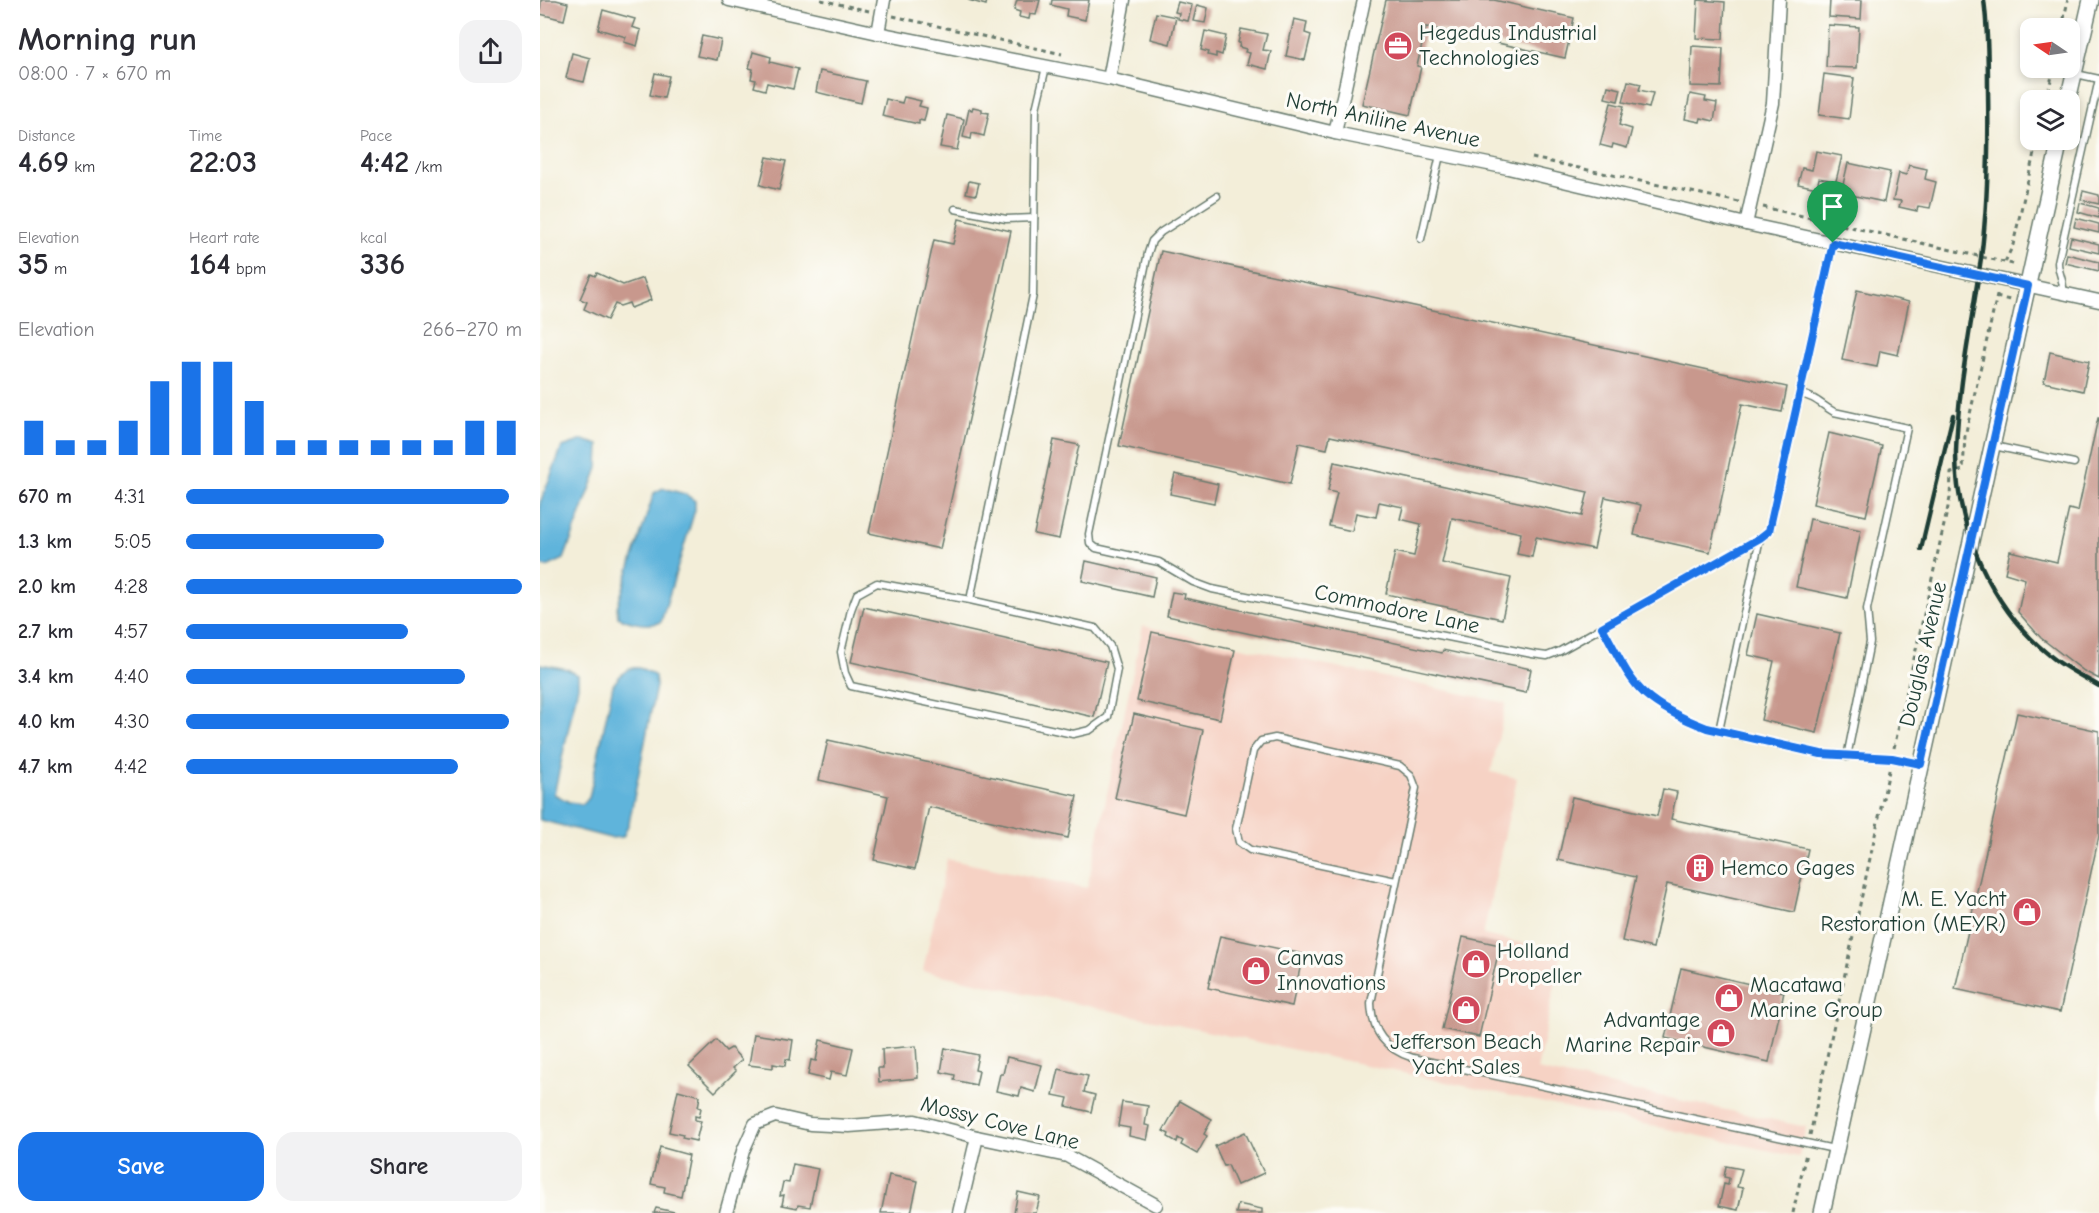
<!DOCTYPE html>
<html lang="en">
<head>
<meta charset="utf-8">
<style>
  body { margin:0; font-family:"Comic Neue",sans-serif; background:#f2f2f3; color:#2b2b33; height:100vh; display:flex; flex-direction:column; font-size:22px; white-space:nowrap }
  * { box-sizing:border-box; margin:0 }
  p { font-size:20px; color:#7c7c81 }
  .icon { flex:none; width:33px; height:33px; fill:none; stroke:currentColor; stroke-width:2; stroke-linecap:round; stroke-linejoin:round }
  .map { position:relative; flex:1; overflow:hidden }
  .drawer { display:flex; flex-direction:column; background:#fff; width:540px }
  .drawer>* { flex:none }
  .needle { width:39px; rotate:283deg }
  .fabs { position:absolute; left:1480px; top:18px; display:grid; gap:12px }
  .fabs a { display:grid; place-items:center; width:60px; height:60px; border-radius:12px; background:#fff; box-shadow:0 3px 9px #0003; font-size:30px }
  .pin { position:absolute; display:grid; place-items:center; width:51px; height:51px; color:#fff; margin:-62px -26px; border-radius:50% 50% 50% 0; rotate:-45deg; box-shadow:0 0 6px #0007 }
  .pin .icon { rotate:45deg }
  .round { display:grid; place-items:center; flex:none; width:63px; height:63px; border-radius:18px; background:#f2f2f3 }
  .summary { display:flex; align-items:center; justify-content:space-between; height:102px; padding:0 18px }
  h1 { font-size:33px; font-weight:600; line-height:45px }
  .metrics { display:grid; grid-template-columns:repeat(3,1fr); gap:9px; height:102px; padding:6px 18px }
  .metrics div { display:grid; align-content:center }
  .metrics b { font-size:30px; font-weight:600 }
  .metrics small { font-size:16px; font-weight:400 }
  .metrics p { font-size:16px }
  .chart { height:168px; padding:12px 18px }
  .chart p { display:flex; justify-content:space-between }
  .chart svg { width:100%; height:108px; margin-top:6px; stroke:#1a73e8; stroke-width:6 }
  .primary-button { display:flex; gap:12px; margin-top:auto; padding:12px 18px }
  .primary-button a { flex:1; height:69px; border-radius:18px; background:#1a73e8; color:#fff; font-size:24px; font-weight:600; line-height:69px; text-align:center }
  .primary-button a+a { background:#f2f2f3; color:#2b2b33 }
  ul { padding:0 18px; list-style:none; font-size:20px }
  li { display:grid; grid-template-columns:96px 72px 1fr; align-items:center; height:45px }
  li i { height:15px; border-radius:8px; background:#1a73e8 }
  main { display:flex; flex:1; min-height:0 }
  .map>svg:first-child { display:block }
  .built { fill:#f6d2c4 }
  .water { fill:#5fb4db; stroke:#3f7888; stroke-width:1.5 }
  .building { fill:#c8988d }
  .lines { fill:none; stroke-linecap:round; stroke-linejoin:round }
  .service-casing { stroke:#697b6e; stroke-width:9 }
  .minor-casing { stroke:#697b6e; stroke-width:15 }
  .tertiary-casing { stroke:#697b6e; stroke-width:18 }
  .path { stroke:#697b6e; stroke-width:3; stroke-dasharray:4.5 4.5; stroke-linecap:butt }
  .service { stroke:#fff; stroke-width:6 }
  .minor { stroke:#fff; stroke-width:12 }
  .tertiary { stroke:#fff; stroke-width:15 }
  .rail { stroke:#1f3d34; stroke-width:4.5 }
  .route-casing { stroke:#fff; stroke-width:12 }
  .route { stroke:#1a73e8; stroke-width:8 }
  .labels { text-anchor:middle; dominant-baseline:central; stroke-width:6; stroke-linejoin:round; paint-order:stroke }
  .poi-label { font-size:22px; fill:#1f3d34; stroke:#fdfcf7; text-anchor:start }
  .street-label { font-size:22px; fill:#1f3d34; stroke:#fdfcf7 }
</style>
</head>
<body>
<main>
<section class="drawer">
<div class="summary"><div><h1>Morning run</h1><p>08:00 · 7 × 670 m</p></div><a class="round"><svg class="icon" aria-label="share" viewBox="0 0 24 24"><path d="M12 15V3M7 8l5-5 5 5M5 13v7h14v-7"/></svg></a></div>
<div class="metrics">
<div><p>Distance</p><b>4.69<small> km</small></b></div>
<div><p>Time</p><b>22:03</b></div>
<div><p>Pace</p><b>4:42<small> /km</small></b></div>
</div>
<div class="metrics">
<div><p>Elevation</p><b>35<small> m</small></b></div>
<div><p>Heart rate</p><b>164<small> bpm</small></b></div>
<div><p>kcal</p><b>336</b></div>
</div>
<div class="chart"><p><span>Elevation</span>266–270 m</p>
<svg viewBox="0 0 160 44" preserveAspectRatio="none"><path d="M5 44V30M15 44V38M25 44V38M35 44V30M45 44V14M55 44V6M65 44V6M75 44V22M85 44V38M95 44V38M105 44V38M115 44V38M125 44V38M135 44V38M145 44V30M155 44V30"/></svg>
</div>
<ul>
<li><b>670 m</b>4:31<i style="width:96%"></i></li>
<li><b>1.3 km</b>5:05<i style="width:59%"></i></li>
<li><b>2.0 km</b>4:28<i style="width:100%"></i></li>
<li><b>2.7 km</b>4:57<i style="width:66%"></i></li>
<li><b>3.4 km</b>4:40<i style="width:83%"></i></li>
<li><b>4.0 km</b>4:30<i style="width:96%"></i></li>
<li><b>4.7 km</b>4:42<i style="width:81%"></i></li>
</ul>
<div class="primary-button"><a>Save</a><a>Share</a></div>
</section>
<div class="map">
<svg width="1559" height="1213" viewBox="0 0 1559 1213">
  <rect width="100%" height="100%" fill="#fdfcf7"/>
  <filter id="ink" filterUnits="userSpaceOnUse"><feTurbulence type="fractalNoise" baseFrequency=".0167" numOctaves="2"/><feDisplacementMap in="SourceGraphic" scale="12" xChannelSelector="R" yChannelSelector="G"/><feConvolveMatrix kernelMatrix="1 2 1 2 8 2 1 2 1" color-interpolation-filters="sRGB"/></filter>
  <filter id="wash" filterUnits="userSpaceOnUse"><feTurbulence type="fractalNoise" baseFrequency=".008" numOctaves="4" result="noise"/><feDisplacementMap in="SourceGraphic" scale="24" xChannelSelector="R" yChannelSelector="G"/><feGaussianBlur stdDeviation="1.35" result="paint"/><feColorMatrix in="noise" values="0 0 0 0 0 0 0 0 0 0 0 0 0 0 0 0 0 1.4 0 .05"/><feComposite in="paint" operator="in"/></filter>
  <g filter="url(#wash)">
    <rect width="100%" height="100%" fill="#f3eed9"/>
    <path class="built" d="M603 626 966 703 951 772 977 778 943 935 1022 952 997 1070 1266 1127 1259 1157 383 971 407 859 547 888Z"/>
    <g class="water">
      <path d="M43 440 59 445 58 468 24 559 7 567 0 565V503L22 447Z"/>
      <path d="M123 488 145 494 155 501V510L121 622C106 627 91 623 78 617L77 607 114 493Z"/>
      <path d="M0 664 27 669 38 675V686L14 794 29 802 42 804 49 798 73 685C86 666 95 662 115 676L116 686 89 823 83 837 70 838 0 820Z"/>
    </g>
    <g id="blocks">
      <g class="building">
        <path d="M1 0H16L28 3 24 20 0 14Z"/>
        <path d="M428 0H447L446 5Z"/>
        <path d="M477 0H500L496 15 490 14 489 19 479 17 480 12 474 10Z"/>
        <path d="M512 0H549L545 20 526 16 527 9 511 5Z"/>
        <path d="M846 0H954L1034 18 1025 58 886 27 877 66 881 67 870 115 822 104Z"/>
        <path d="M1158 0 1185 2 1183 39 1156 38Z"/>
        <path d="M1290 0H1322L1321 19 1289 17Z"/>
        <path d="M638 2 652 5 648 21 638 19 639 13 635 12Z"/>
        <path d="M657 5 668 8 665 23 653 21Z"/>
        <path d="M63 10 95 19 92 27 101 30 97 46 84 42 86 37 58 29Z"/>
        <path d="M616 13 636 17 630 44 610 39Z"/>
        <path d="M754 19 767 22 765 33 771 35 765 60 746 56Z"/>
        <path d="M1288 25 1319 27 1317 68 1286 67Z"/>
        <path d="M701 29 727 34 723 50 731 51 727 69 707 64 710 53 705 52 706 49 699 47 700 43H698Z"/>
        <path d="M665 31 686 36 682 55 676 53V57L668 55 669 52 661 50Z"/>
        <path d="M162 36 181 40 177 60 157 56Z"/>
        <path d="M1152 46 1183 48 1181 87 1150 86Z"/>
        <path d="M213 52 231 57 230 62 258 69 253 89 227 83 225 90 214 87 216 80 211 79 213 69 209 68Z"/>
        <path d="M32 53 50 58 44 82 26 78Z"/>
        <path d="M280 71 326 81 321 103 276 92Z"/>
        <path d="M115 73 129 76 124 98 110 95Z"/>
        <path d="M1284 74 1314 78 1309 119 1279 115Z"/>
        <path d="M1088 81 1101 84 1099 90 1113 93 1109 108 1083 102Z"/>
        <path d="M1068 86 1081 89 1078 101 1065 98Z"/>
        <path d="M1150 94 1166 97 1165 101 1177 103 1174 121 1161 118 1160 122 1145 119Z"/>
        <path d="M364 97 381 101 379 106 387 108 384 121 379 120V124L342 116 346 99 362 103Z"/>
        <path d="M1071 103 1084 106 1079 125 1092 129 1087 148 1073 144 1072 148 1060 145Z"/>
        <path d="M433 107 442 109V112L449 113 444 136 432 133 431 139 423 137 429 109 432 110Z"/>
        <path d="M407 115 424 119 417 150 400 147Z"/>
        <path d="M1276 151 1302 156 1296 181 1279 178 1277 188 1258 184 1262 168 1272 170Z"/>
        <path d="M227 157 246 161 239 190 220 185Z"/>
        <path d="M1308 163 1350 172 1344 202 1301 193Z"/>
        <path d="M1369 165 1387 169 1385 179 1396 182 1390 208 1378 206 1377 211 1359 207 1361 201 1353 200 1359 173 1366 175Z"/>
        <path d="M429 181 439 183 436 195 426 193Z"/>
        <path d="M1543 191 1559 195V204L1541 200Z"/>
        <path d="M1540 203 1559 208V218L1538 212Z"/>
        <path d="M1536 218 1559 224V233L1534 227Z"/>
        <path d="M419 219 471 231 400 549 329 533 394 240 413 244Z"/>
        <path d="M1531 237 1559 244V253L1529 246Z"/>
        <path d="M621 251 1247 387 1242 412 1202 404 1170 552 1094 535 1101 505 1065 497 1054 549 996 537 992 557 977 554 981 533 912 518 902 563 971 578 962 619 846 594 855 552 874 556 881 524 860 519 863 507 839 502 836 517 816 513 812 531 789 526 797 493 788 491 794 462 1042 516 1048 492 790 436 787 449 759 443 750 484 579 446Z"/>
        <path d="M1527 254 1559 262V271L1525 263Z"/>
        <path d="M57 273 83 285 103 278 111 300 91 308 89 303 80 306 75 304 67 320 44 309 47 302 40 299 51 274 55 276Z"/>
        <path d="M1317 290 1369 302 1358 355 1340 351 1337 367 1302 360Z"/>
        <path d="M1510 352 1549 361 1543 391 1504 382Z"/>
        <path d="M1558 418H1559V679L1544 671 1501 638 1478 612 1485 579 1465 573 1470 551 1517 562 1529 509 1538 511Z"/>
        <path d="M1289 433 1342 446 1326 516 1273 504Z"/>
        <path d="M514 440 539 445 519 539 494 534Z"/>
        <path d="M635 474 678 484 674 503 630 494Z"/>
        <path d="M1270 519 1321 530 1307 598 1256 587Z"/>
        <path d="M546 561 616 577 612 597 542 581Z"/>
        <path d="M632 592 645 594 644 598 902 653 903 650 991 669 986 693 627 616Z"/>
        <path d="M324 607 567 662 554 717 311 662Z"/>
        <path d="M1217 614 1300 633 1277 733 1221 720 1234 661 1208 655Z"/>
        <path d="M612 632 695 650 680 719 597 701Z"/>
        <path d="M1477 713 1559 731V836L1520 1012 1415 989Z"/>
        <path d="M594 714 663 730 644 814 575 798Z"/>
        <path d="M288 740 537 796 528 838 389 807 375 869 334 860 348 796 279 780Z"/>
        <path d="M1123 789 1137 792 1131 819 1268 849 1254 912 1127 884 1113 948 1082 941 1096 877 1018 860 1032 797 1117 816Z"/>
        <path d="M680 936 763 954 752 1006 668 988Z"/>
        <path d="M923 937 960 945 939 1037 902 1029Z"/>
        <path d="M1141 968 1244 992 1229 1062 1125 1038Z"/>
        <path d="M214 1034 253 1040 250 1060 246 1059 245 1066 233 1064V1068L209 1065Z"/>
        <path d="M176 1040 186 1051 191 1048 202 1060 193 1068 196 1071 175 1092 149 1066Z"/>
        <path d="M280 1040 313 1048 307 1075 291 1072 289 1080 268 1075 271 1060 276 1061Z"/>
        <path d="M376 1046 378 1078 339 1082 338 1068H343L342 1049Z"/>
        <path d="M405 1048 438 1055 435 1070 439 1071 436 1085 414 1080 415 1075 401 1072Z"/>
        <path d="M467 1057 502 1065 495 1092 481 1088 479 1096 456 1091 460 1074H463Z"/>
        <path d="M519 1069 548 1076 544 1092 555 1095 551 1112 526 1106 528 1098 513 1095Z"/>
        <path d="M138 1090 160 1096 158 1107 161 1108 159 1117 155 1116V1120L161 1121 156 1141 142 1138 143 1135 129 1132Z"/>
        <path d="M640 1101 672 1119 664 1134 667 1136 657 1154 641 1145 643 1141 638 1138 637 1142 628 1137 629 1134 623 1131Z"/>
        <path d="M582 1102 608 1106 605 1125 610 1126 607 1140 589 1136 590 1128 578 1126Z"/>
        <path d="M705 1132 724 1173 697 1185 688 1165 684 1166 675 1146Z"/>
        <path d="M120 1147 149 1155 141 1196 124 1192 125 1187 111 1184Z"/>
        <path d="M253 1164 278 1169 270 1207 258 1205 257 1208 242 1205 244 1195 240 1196 243 1182 249 1183Z"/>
        <path d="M1186 1166 1202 1169 1197 1187 1203 1188 1198 1210 1179 1206 1184 1184 1188 1185 1189 1178 1184 1177Z"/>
        <path d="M349 1175 378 1181 371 1213H341Z"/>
        <path d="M478 1192 500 1197 496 1213H474Z"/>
        <path d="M698 1204 722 1209V1213H696Z"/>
        <path d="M116 1208 135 1212V1213H114Z"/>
      </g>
    </g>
  </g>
  <g filter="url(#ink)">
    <use href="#blocks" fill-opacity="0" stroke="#697b6e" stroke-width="1.5"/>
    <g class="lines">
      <g class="service-casing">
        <g id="service">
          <path d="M1536 74 1559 79"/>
          <path d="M677 196 621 232 612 241 608 253 549 534 550 543 556 548 619 562 653 582 672 589 992 654 1007 656 1020 651 1220 538 1229 531 1293 243"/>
          <path d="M415 209 466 219 494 218"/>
          <path d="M881 239 900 155"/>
          <path d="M1523 294C1525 282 1518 274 1518 262L1559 79"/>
          <path d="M1260 394C1276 397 1281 405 1294 412L1367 428 1327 609 1330 642 1307 757"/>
          <path d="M1454 446 1534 463"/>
          <path d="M430 600 555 628 570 646 577 669 568 717 550 730 533 734 311 686 305 673 301 652 311 610 317 594 337 583 430 600 493 295 496 109 506 67"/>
          <path d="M1062 627C1075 649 1086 677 1105 694 1123 710 1146 720 1167 728L1281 754 1351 758 1381 764"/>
          <path d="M1179 731 1220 538"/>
          <path d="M856 881 710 850 699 842 696 829 713 751 721 741 735 738 860 766 871 775 876 788 831 1003C832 1032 845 1049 873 1058L1294 1149"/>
        </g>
      </g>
      <g class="minor-casing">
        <g id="minor">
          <path d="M189 0 338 33 569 79 795 133 968 168 1206 224 1559 301"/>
          <path d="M338 33 344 0"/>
          <path d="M569 79 584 0"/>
          <path d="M795 133 824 0"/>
          <path d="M1206 224 1233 103 1239 0"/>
          <path d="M186 1213 203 1151 215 1124 235 1116 270 1124 309 1126 375 1121 437 1137 527 1156 616 1205"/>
          <path d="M419 1213 437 1137"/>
        </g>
      </g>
      <g class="tertiary-casing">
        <g id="tertiary">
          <path d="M1528 100 1551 0"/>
          <path d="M1282 1213 1520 140"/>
        </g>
      </g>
      <g class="path">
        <path d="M281 0 329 11"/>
        <path d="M353 16 522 54"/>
        <path d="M1522 28 1528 0"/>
        <path d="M1506 100 1514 68"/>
        <path d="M992 158 1199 202"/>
        <path d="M1223 207 1477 265"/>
        <path d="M1465 262 1473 245 1497 140"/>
        <path d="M1456 297 1470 300"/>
        <path d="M1354 748 1410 498 1411 473 1423 470 1425 436 1458 291"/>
        <path d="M1270 1135 1350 766"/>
        <path d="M1253 1213 1266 1153"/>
      </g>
      <use href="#service" class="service"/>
      <use href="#minor" class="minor"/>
      <use href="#tertiary" class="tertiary"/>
      <g class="rail">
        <path d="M1444 0C1448 30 1448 61 1448 90 1449 146 1448 203 1441 258 1432 322 1418 386 1416 451 1415 527 1452 611 1513 658 1527 669 1543 677 1559 686"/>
        <path d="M1381 549 1413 415"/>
      </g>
    </g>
  </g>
  <g class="lines" filter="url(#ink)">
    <g class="route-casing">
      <path id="route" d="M1293 243 1488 286 1381 764 1352 758 1281 754 1167 728C1146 720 1123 710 1105 694 1086 677 1075 649 1062 627L1220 538 1229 531Z"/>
    </g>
    <use href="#route" class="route"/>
  </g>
  <defs>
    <g id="office-disc" transform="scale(1.5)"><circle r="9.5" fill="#d1495b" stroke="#fdfcf7"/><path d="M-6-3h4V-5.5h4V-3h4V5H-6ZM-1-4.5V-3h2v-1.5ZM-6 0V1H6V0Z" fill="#fff"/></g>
    <g id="building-disc" transform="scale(1.5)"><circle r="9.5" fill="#d1495b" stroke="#fdfcf7"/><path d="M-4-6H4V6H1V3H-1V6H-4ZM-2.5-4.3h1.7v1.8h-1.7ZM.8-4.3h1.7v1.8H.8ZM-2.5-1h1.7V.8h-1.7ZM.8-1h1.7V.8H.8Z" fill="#fff"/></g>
    <g id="shop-disc" transform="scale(1.5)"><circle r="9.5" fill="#d1495b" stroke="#fdfcf7"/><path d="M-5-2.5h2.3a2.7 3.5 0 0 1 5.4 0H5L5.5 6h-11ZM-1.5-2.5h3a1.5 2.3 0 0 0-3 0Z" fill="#fff"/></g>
  </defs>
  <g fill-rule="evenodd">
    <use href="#office-disc" x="858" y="46"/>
    <use href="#building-disc" x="1160" y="868"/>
    <use href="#shop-disc" x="1487" y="912"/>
    <use href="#shop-disc" x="936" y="964"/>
    <use href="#shop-disc" x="716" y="971"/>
    <use href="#shop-disc" x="1189" y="998"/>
    <use href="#shop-disc" x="926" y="1010"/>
    <use href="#shop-disc" x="1181" y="1033"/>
  </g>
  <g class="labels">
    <g class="poi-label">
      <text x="879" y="33">Hegedus Industrial<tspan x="879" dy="25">Technologies</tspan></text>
      <text x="1181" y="868">Hemco Gages</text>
      <text x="1466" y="899" text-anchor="end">M. E. Yacht<tspan x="1466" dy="25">Restoration (MEYR)</tspan></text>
      <text x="957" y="951">Holland<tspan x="957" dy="25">Propeller</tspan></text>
      <text x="737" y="958">Canvas<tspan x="737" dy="25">Innovations</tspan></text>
      <text x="1210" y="985">Macatawa<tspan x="1210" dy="25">Marine Group</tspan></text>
      <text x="1160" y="1020" text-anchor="end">Advantage<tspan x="1160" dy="25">Marine Repair</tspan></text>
      <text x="926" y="1042" text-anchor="middle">Jefferson Beach<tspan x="926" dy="25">Yacht Sales</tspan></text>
    </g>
    <g class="street-label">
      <text transform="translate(843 120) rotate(12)">North Aniline Avenue</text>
      <text transform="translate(857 609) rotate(12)">Commodore Lane</text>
      <text transform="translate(1383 654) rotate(-77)">Douglas Avenue</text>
      <text transform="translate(460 1123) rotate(14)">Mossy Cove Lane</text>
    </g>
  </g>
</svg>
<div class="fabs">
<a><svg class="needle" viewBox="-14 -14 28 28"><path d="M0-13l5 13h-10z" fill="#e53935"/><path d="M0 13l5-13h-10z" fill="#7c7c81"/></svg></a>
<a><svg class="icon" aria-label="layers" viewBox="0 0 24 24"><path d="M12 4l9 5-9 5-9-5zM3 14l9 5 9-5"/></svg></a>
</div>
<div class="pin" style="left:1293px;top:243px;background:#1e9e55"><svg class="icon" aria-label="arrive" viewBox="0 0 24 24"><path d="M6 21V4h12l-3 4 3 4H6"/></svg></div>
</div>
</main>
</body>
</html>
